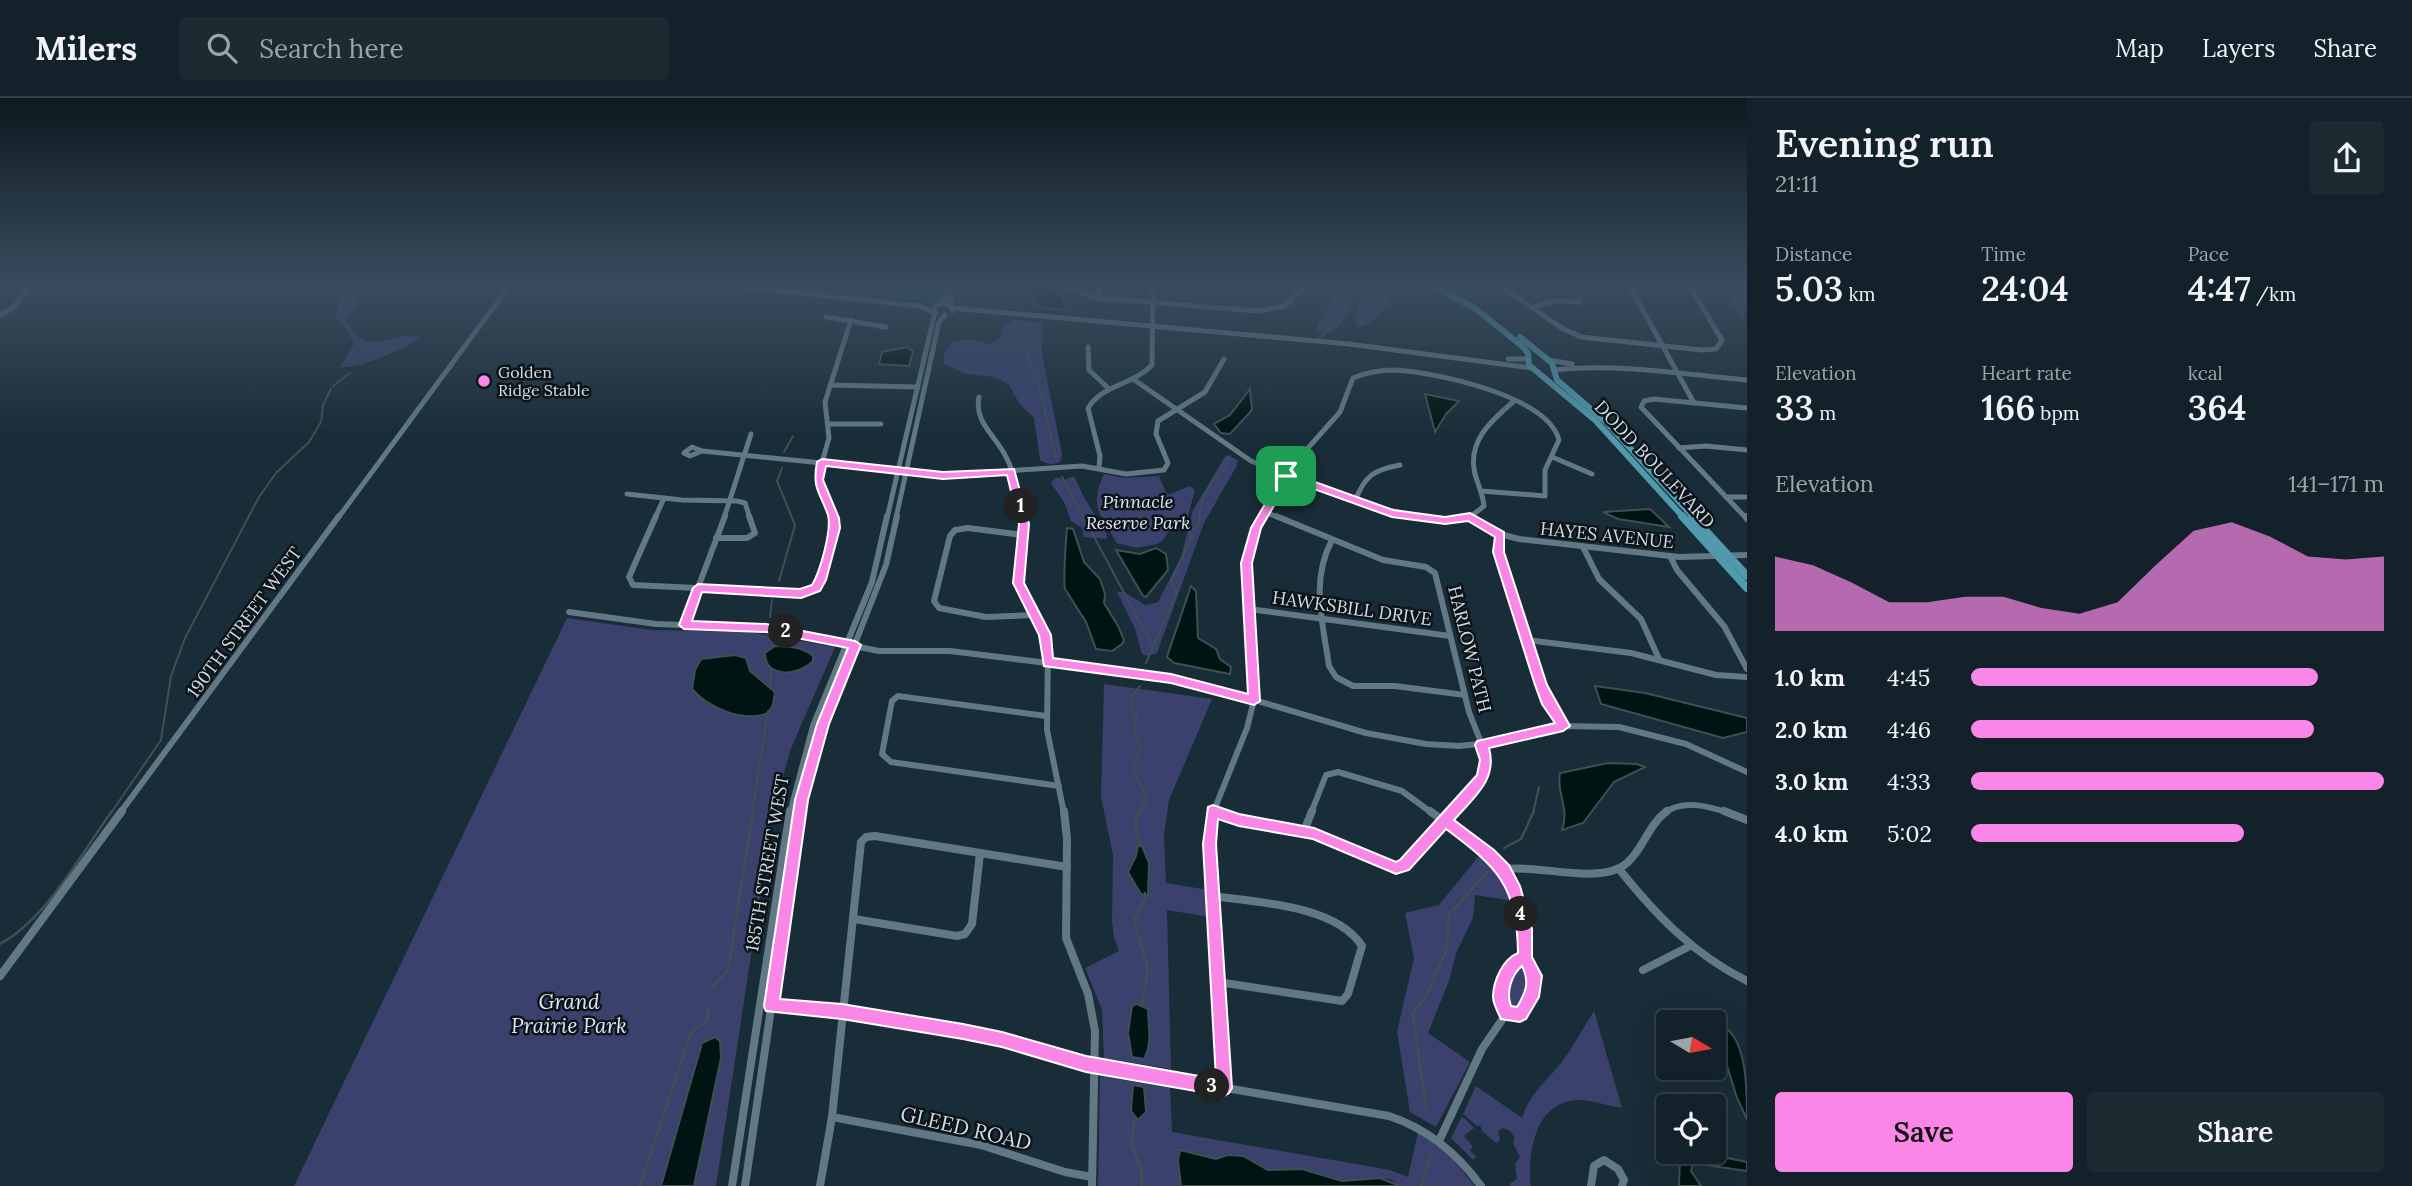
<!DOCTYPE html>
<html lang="en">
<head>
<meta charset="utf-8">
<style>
  body { margin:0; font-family:Lora,serif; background:#1c2a32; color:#f1f3f6; height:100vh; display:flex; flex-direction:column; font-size:26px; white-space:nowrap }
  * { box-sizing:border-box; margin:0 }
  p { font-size:23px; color:#9da4a8 }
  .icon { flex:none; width:38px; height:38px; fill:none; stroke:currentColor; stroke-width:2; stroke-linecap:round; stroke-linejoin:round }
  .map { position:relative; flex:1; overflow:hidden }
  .panel { display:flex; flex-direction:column; background:#13222a; width:665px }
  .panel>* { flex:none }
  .needle { width:46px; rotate:100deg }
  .buttons { position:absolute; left:1656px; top:912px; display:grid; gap:14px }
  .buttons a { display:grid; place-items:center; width:70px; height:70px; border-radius:7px; background:#13222a; box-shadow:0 7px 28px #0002,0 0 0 2px #323f47; font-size:35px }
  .pin { position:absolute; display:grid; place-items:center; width:60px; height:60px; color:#fff; margin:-30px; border-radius:14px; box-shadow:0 4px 10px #0006 }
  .km { position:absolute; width:35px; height:35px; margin:-18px; border-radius:50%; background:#222; color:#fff; font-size:19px; line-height:35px; text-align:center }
  .round { display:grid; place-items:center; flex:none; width:74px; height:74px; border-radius:7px; background:#1c2a32 }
  .headline { display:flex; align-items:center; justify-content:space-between; height:119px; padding:0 28px }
  h1 { font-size:38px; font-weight:600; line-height:52px }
  .metrics { display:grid; grid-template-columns:repeat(3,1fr); gap:10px; height:119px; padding:7px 28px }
  .metrics div { display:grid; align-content:center }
  .metrics b { font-size:35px; font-weight:600 }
  .metrics small { font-size:19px; font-weight:400 }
  .metrics p { font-size:19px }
  .chart { height:196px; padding:14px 28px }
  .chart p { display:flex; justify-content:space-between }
  .chart svg { width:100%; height:126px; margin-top:7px; fill:#fa87e7; opacity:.7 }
  .primary-button { display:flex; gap:14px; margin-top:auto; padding:14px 28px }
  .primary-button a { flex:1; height:80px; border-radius:7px; background:#fa87e7; color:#111; font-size:28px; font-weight:600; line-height:80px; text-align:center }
  .primary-button a+a { background:#1c2a32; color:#f1f3f6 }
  ul { padding:0 28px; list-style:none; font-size:23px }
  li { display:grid; grid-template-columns:112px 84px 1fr; align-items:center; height:52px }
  li i { height:18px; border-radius:9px; background:#fa87e7 }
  header { display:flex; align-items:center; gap:42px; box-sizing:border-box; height:98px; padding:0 35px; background:#13222a; border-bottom:2px solid #323f47 }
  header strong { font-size:33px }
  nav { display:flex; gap:38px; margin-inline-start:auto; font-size:24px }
  .search { width:490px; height:63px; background:#1c2a32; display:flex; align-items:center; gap:18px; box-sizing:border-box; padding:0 24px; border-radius:7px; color:#9da4a8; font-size:26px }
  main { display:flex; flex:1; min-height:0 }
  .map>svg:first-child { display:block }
  .built { fill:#203a48 }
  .green { fill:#39416c; fill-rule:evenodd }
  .water { fill:#001414; stroke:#3f5052; stroke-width:2 }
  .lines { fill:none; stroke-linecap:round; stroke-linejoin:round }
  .stream-far1 { stroke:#3f5052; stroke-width:2 }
  .stream { stroke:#3f5052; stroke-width:2.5 }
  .minor-far2 { stroke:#637885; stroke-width:5 }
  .minor-far1 { stroke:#637885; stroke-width:6 }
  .minor { stroke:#637885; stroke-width:8 }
  .major-far1 { stroke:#5199ad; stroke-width:6 }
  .major { stroke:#5199ad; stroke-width:8 }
  .route { fill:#fa87e7; stroke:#fff; stroke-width:2; fill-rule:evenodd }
  .poi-dot { fill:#fa87e7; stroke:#0c1419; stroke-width:2.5 }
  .labels { text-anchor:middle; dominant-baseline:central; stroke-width:5; stroke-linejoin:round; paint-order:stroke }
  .far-poi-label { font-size:16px; fill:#d1dde4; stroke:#0c1419; text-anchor:start }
  .street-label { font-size:18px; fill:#d1dde4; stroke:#0c1419 }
  .park-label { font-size:18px; font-style:italic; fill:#dfe3f2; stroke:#0c1419 }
  .near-park-label { font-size:21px; font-style:italic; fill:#dfe3f2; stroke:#0c1419 }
  .near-street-label { font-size:21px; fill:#d1dde4; stroke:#0c1419 }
</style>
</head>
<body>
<header>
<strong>Milers</strong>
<div class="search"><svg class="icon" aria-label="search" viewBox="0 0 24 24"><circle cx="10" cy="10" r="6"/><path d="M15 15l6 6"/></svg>Search here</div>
<nav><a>Map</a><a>Layers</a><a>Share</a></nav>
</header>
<main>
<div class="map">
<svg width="1747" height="1088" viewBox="0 0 1747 1088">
  <rect width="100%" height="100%" fill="#192d38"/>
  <path class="built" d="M802 187H945L941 205 800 192Z"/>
  <g class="green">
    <path d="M342 187H367L346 223C373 264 386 231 422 239 405 250 359 272 340 269L354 246 347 232 336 219Z"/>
    <path d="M1342 187H1396C1394 203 1371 231 1355 229L1360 196 1357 193C1348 208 1345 237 1320 235L1316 230C1323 214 1334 203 1342 187Z"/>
    <path d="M1720 187H1747V210L1743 213 1747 224 1745 220H1742L1747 228Z"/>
    <path d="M1013 222 1042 224V256L1062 356 1061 363C1053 368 1047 366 1040 362L1034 320 1019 305 1009 287 995 279 967 276 944 266V255L952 244 968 241 990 246 999 241 1002 229Z"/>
    <path d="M1226 357 1238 362 1236 369 1204 425 1157 555 1148 558 1142 556 1135 531 1117 494H1124L1145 507 1158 504 1181 459 1193 412Z"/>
    <path d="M1104 376 1125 380 1159 378 1167 397 1190 388 1195 392 1188 418 1175 425 1162 443 1157 446 1137 450 1117 445C1100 417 1089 408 1104 376Z"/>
    <path d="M1074 378 1085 401 1107 437V441L1084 439 1082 430 1071 423 1064 404 1051 385 1056 379 1064 382Z"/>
    <path d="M567 520 652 532 749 534 835 549 790 653 772 719 716 1088H294Z"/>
    <path d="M1104 586 1212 601 1169 702 1164 737 1166 785 1209 792 1210 819 1167 812 1171 971 1104 960 1102 912 1085 870 1119 853 1114 839 1112 823 1113 757 1101 699ZM1138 748 1149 765 1148 798 1132 781 1128 770 1136 758ZM1137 906 1148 911 1150 943 1132 958 1128 935 1132 908Z"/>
    <path d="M1482 754C1498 768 1508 782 1513 803L1475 797 1473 820 1456 855 1449 883 1428 935 1470 964 1436 1029 1410 1014 1397 934 1414 860 1405 815 1439 807Z"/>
    <path d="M1518 865 1525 866 1531 874 1526 901 1517 913 1508 911C1503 894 1505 878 1518 865Z"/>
    <path d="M1594 913 1622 1010C1608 1008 1592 1002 1578 1002 1535 1003 1527 1056 1531 1088H1510L1509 1086 1517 1081 1515 1066 1520 1059 1513 1045 1515 1040 1510 1033 1503 1030 1498 1033 1500 1042 1496 1045 1482 1033 1480 1027 1477 1028 1463 1016 1475 990 1476 988 1522 1020C1529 996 1545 985 1560 966 1573 950 1583 930 1594 913Z"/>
    <path d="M1100 978 1170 990 1172 1034 1390 1072 1408 1079 1418 1034 1450 1058 1475 1088H1400L1390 1081 1380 1080 1342 1083 1302 1071 1268 1072 1228 1057 1216 1061 1181 1052 1178 1062 1181 1088H1098Z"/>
    <path d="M1462 1018 1474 1030 1464 1038 1473 1049 1470 1052 1476 1059 1473 1062 1451 1040Z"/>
  </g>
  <g class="water">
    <path d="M1030 187H1046L1063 199 1065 208 1070 212 1043 210 1031 201Z"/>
    <path d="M907 249 913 253 909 268 879 266 882 254Z"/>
    <path d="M1250 291 1252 312 1230 336 1221 335 1214 326 1230 317Z"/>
    <path d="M1425 296 1459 303 1446 316 1435 334Z"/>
    <path d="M1650 411 1669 429 1618 421 1603 414Z"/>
    <path d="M1067 430 1073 431 1084 464 1100 481 1105 496 1104 505 1118 528 1124 542 1122 546 1112 553 1096 551 1086 524 1065 491C1063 483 1066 441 1067 430Z"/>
    <path d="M1156 450 1166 456 1168 472 1146 499 1143 498 1116 452 1140 456Z"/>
    <path d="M1191 488 1196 493 1198 540 1216 551 1220 561 1231 569 1230 576 1174 565 1167 559Z"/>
    <path d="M775 548C788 548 802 549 813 558V563C800 577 765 582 765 555Z"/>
    <path d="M735 557 746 560 750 573 775 594 773 607 768 615C744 625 708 610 692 591L695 572 701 561Z"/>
    <path d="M1595 588 1645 595 1747 620V634L1723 640 1601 606Z"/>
    <path d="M1608 665 1637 666 1645 669 1614 684 1583 725 1562 732C1570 709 1556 697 1560 675Z"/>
    <path d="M1138 747 1142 748 1149 765 1148 798 1141 796 1128 774 1136 758Z"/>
    <path d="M1137 906 1148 911C1148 930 1153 943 1144 961L1132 959 1128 935 1132 908Z"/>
    <path d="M1717 925C1747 935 1747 988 1747 1021L1737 1000 1724 958 1713 942V927Z"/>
    <path d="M715 939 720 943 721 960 694 1088H661L702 945Z"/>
    <path d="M1133 987 1144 989 1146 1014 1138 1022 1131 1013Z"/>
    <path d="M1180 1052 1216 1061 1228 1057 1243 1058 1268 1072 1302 1071 1342 1083 1380 1080 1400 1088H1181L1178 1062Z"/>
    <path d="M1689 1056 1713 1057 1747 1064V1073L1699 1066 1692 1068 1691 1073 1701 1088H1679L1680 1059Z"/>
  </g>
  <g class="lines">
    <g class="stream-far1">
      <path d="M1018 207 1019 187"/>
      <path d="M1017 226 1038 284 1056 360"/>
      <path d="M1318 241 1333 228 1355 187"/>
      <path d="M333 288 350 275"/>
      <path d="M784 354 793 338"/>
      <path d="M1062 379 1152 547"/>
      <path d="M779 483 795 427 777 383 782 370"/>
      <path d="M770 519 772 502"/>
      <path d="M1146 565 1177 495 1171 484 1191 440 1190 433 1200 425C1197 406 1210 381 1227 369L1226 362 1230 358"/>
      <path d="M770 590 771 571"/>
      <path d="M111 715 161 642 171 578 185 540 259 399 276 375 309 344 321 324 323 307 331 291"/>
      <path d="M752 715 768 613"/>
      <path d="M1139 715 1147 699 1133 671 1141 647C1131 636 1135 632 1137 619 1128 606 1129 600 1140 588"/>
      <path d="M1533 715 1539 689"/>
    </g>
    <g class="stream">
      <path d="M1140 713 1135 723 1140 748"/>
      <path d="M1504 750 1521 741 1534 713"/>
      <path d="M0 846C47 820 81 756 112 713"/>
      <path d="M713 888 728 872 753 713"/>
      <path d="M1142 906 1148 870 1134 823 1145 801V795"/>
      <path d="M1426 1011 1413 915 1426 898 1446 853 1449 817 1488 773"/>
      <path d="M1135 1019 1131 1045 1141 1071 1142 1088"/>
      <path d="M640 1088 691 934 707 923 709 909"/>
      <path d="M1421 1088 1431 1057"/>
    </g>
    <g class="minor-far2">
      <path d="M724 187 920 208 936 215"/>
      <path d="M950 187 951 208"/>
      <path d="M1061 187 1098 200 1258 213 1285 208 1306 187"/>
      <path d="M1500 187 1560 229 1581 239 1702 252 1716 251 1722 242 1689 187"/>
      <path d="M1629 187 1694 305"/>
      <path d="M1098 200 1100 187"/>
      <path d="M940 206 946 199V187"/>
      <path d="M1534 209 1556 203 1580 204"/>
      <path d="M952 210 1349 246 1532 270"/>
      <path d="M934 213 935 208 942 205 950 207 952 213"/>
      <path d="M0 217 13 210 31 187"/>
      <path d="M826 219 886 229"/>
      <path d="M1088 249 1089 272 1108 290"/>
      <path d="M1508 261H1527"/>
      <path d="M1549 262 1572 266"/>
      <path d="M1554 272C1618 265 1683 276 1747 282"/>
      <path d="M1133 281 1251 363 1366 408 1432 420"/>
      <path d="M830 287 918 289"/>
      <path d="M979 299C974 324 994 336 1005 357 1015 374 1019 400 1023 420"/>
      <path d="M828 326H881"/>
      <path d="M692 349 702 353 690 358 684 355Z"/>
      <path d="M1679 350 1706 348 1747 352"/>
      <path d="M702 353 943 377 1082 368 1126 376 1164 372 1168 365 1156 336 1158 323 1205 294 1224 261"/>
      <path d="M1552 359 1592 376"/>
      <path d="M1099 370 1100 358 1088 310C1103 286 1133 287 1152 267L1153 187"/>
      <path d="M627 396 682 402 737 403 745 405 750 420"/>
      <path d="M1726 399H1747"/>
      <path d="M1355 403C1365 377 1374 372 1400 367"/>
      <path d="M1265 414 1280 420"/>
      <path d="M338 420 510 187"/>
      <path d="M655 420 664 400"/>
      <path d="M724 420 751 336"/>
      <path d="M834 420 818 379 829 340 825 304 851 222"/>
      <path d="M887 420 935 214"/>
      <path d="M896 420 939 224 945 217"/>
      <path d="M1263 420 1292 368 1340 314 1353 280C1367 274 1380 272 1395 272 1435 274 1548 298 1559 342L1545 372V398L1481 393"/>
      <path d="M1460 420 1470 419 1484 408C1483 397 1478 387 1475 376 1467 343 1491 323 1514 303"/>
      <path d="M1746 420 1641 309 1644 303 1654 301 1747 310"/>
    </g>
    <g class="minor-far1">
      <path d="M656 418 629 479 633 487 798 495 818 488 835 430 833 418"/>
      <path d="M1023 418 1019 487 1042 531 1048 550 1047 632 1064 715"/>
      <path d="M1276 418 1383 462 1426 469 1435 475 1469 614 1484 652 1486 668 1479 687 1453 715"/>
      <path d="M1419 418 1445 422 1471 418"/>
      <path d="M1745 418 1747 421"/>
      <path d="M1470 419 1496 435 1519 441 1679 459 1747 457"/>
      <path d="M1023 437 968 430 955 432 950 438 934 503 939 510 986 519 1034 517"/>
      <path d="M1501 437 1499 454 1541 587 1547 603 1563 628"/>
      <path d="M716 440H747L755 435 749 418"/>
      <path d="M1332 442C1310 483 1323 525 1329 568L1336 579 1353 588H1395L1465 597"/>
      <path d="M1583 449 1599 481 1641 521 1659 561"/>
      <path d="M1670 458 1677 472 1724 528 1747 571"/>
      <path d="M1249 511 1450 538"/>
      <path d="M569 514 656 526 766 530 879 553H950L1161 579 1217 591 1366 635 1426 646 1459 648 1499 644 1563 628 1619 629 1686 646 1747 674"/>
      <path d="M684 527 725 418"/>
      <path d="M1527 542 1631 555 1716 577 1747 579"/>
      <path d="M1046 618 898 598 892 603 882 656 891 664 1059 688"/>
      <path d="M1213 713 1218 715"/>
      <path d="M120 715 339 418"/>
      <path d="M790 715 813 628 872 484 887 418"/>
      <path d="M800 715 823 627 886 467 897 418"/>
      <path d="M1213 715 1247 630 1254 602 1246 474 1251 442 1264 418"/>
      <path d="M1311 715 1326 677 1338 674 1402 693 1432 715"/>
      <path d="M1664 715C1683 701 1708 708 1729 715"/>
    </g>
    <g class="minor">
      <path d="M1064 713 1067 741 1066 840 1088 896 1095 933 1092 1088"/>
      <path d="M1213 713 1239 722 1314 736 1398 770 1405 767 1455 713"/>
      <path d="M1213 713 1209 737 1224 990"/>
      <path d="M1430 713 1500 766 1513 788 1525 831V860L1534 874 1532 899 1518 917 1506 916"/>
      <path d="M1724 713 1747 722"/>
      <path d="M1304 733 1312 713"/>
      <path d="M1504 771C1539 766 1600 788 1627 765 1644 750 1648 727 1667 713"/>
      <path d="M1619 771C1656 817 1693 856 1747 883"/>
      <path d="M1212 798C1256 804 1336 807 1362 848L1348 896 1342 903 1218 884"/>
      <path d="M854 821 957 838 965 836 972 826 980 755"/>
      <path d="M1643 872 1688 849"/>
      <path d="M0 878 122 713"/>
      <path d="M760 907 842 914 963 933 990 938 1086 966 1389 1018C1428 1031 1457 1055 1481 1088"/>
      <path d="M1506 916C1498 896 1502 880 1514 863L1525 860"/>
      <path d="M832 1019 981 1047 1065 1074 1092 1079"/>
      <path d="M1439 1043 1482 951 1506 916"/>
      <path d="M732 1088 790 713"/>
      <path d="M745 1088 800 713"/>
      <path d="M820 1088 832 1019 861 744 866 739 875 738 1067 769"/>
      <path d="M1591 1088 1594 1068 1604 1062 1618 1071 1624 1082 1622 1088"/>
    </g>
    <g class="major-far1">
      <path d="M1432 187 1476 211 1523 249 1528 255 1529 267 1596 323 1684 420"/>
      <path d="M1520 239 1552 265 1557 282 1606 324 1694 420"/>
    </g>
    <g class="major">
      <path d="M1682 418 1747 490"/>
      <path d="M1692 418 1747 478"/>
    </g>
  </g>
  <linearGradient id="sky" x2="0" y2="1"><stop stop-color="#0e191f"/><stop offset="0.55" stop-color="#384c5e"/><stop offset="1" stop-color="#384c5e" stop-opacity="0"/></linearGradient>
  <rect width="1747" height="339" fill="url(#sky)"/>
  <path class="route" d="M822 361 943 374 1014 371 1029 426 1024 485 1051 537 1053 560 1171 576 1248 596 1241 465 1251 430 1283 375H1290L1393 412 1445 419 1470 415 1504 434V454L1547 587 1570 628 1563 633 1489 650C1498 682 1473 700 1454 722L1494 752 1509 767 1520 788 1532 831V859L1542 878 1539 899 1526 921 1520 924 1501 921C1498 915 1493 905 1493 899 1493 883 1503 861 1518 855 1517 787 1497 769 1446 731L1409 772 1396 776 1313 741 1239 728 1218 721 1216 746 1232 990 1229 995 1224 998 1086 974 1002 949 963 941 842 921 766 913 764 908 795 702 817 626 848 550 766 534 684 531 679 527 693 490 698 486 800 491 812 487C820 474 832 432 828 417 820 394 812 391 817 364ZM826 368 943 381 1007 377 1019 426 1013 485 1039 537 1044 568 1171 585 1254 607 1260 603 1252 465 1261 430 1289 382 1392 419 1445 426 1468 423 1495 439 1493 454 1535 587 1542 606 1555 625 1477 643 1475 647 1480 662 1477 677 1400 762 1396 764 1314 730 1239 716 1213 707 1208 709 1203 746 1216 981 1086 958 1002 934 963 926 842 906 780 901 808 702 829 626 861 547 855 543 766 526 692 523 702 494 801 500 820 493 826 482 840 430 839 420 823 382ZM1522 868C1530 884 1526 894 1517 909L1511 908C1506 895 1511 877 1522 868Z"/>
  <circle class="poi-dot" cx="484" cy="283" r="7"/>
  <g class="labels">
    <g class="far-poi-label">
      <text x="498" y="274">Golden<tspan x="498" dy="18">Ridge Stable</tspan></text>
    </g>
    <g class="street-label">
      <text transform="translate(1655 366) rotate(47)">DODD BOULEVARD</text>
      <text transform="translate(1607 437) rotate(6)">HAYES AVENUE</text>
      <text transform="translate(1352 510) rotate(8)">HAWKSBILL DRIVE</text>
      <text transform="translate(244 524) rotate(-54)">190TH STREET WEST</text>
      <text transform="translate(1470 551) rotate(76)">HARLOW PATH</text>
      <text transform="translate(767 765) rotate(-80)">185TH STREET WEST</text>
    </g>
    <g class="park-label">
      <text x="1138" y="403">Pinnacle<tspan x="1138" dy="21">Reserve Park</tspan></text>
    </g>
    <g class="near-park-label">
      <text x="569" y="903">Grand<tspan x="569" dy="24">Prairie Park</tspan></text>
    </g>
    <g class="near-street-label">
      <text transform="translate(966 1030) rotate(13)">GLEED ROAD</text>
    </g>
  </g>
</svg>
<div class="buttons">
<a><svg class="needle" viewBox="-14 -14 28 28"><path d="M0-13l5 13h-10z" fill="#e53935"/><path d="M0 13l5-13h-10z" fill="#9da4a8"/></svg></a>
<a><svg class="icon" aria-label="locate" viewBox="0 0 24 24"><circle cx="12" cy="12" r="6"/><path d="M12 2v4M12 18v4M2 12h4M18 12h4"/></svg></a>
</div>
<div class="pin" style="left:1286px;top:378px;background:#1e9e55"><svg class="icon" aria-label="arrive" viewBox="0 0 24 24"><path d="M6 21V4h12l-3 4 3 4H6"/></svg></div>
<b class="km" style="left:1021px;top:408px">1</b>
<b class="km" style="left:786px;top:533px">2</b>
<b class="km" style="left:1212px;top:988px">3</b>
<b class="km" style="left:1521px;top:816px">4</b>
</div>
<section class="panel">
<div class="headline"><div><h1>Evening run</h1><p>21:11</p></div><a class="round"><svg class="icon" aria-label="share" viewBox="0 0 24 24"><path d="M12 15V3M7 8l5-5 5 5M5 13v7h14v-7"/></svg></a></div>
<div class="metrics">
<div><p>Distance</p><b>5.03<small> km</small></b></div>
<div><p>Time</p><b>24:04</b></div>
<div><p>Pace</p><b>4:47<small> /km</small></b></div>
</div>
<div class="metrics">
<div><p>Elevation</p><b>33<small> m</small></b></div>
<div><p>Heart rate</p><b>166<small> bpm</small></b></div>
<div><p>kcal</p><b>364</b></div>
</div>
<div class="chart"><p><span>Elevation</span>141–171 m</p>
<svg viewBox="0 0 160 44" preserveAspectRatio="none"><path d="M0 44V18L10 21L20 27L30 34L40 34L50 32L60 32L70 36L80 38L90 34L100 21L110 9L120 6L130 11L140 18L150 19L160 18V44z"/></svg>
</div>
<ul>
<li><b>1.0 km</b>4:45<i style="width:84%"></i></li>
<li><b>2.0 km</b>4:46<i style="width:83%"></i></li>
<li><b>3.0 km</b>4:33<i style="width:100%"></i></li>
<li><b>4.0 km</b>5:02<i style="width:66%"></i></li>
</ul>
<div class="primary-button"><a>Save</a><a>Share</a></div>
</section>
</main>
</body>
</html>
